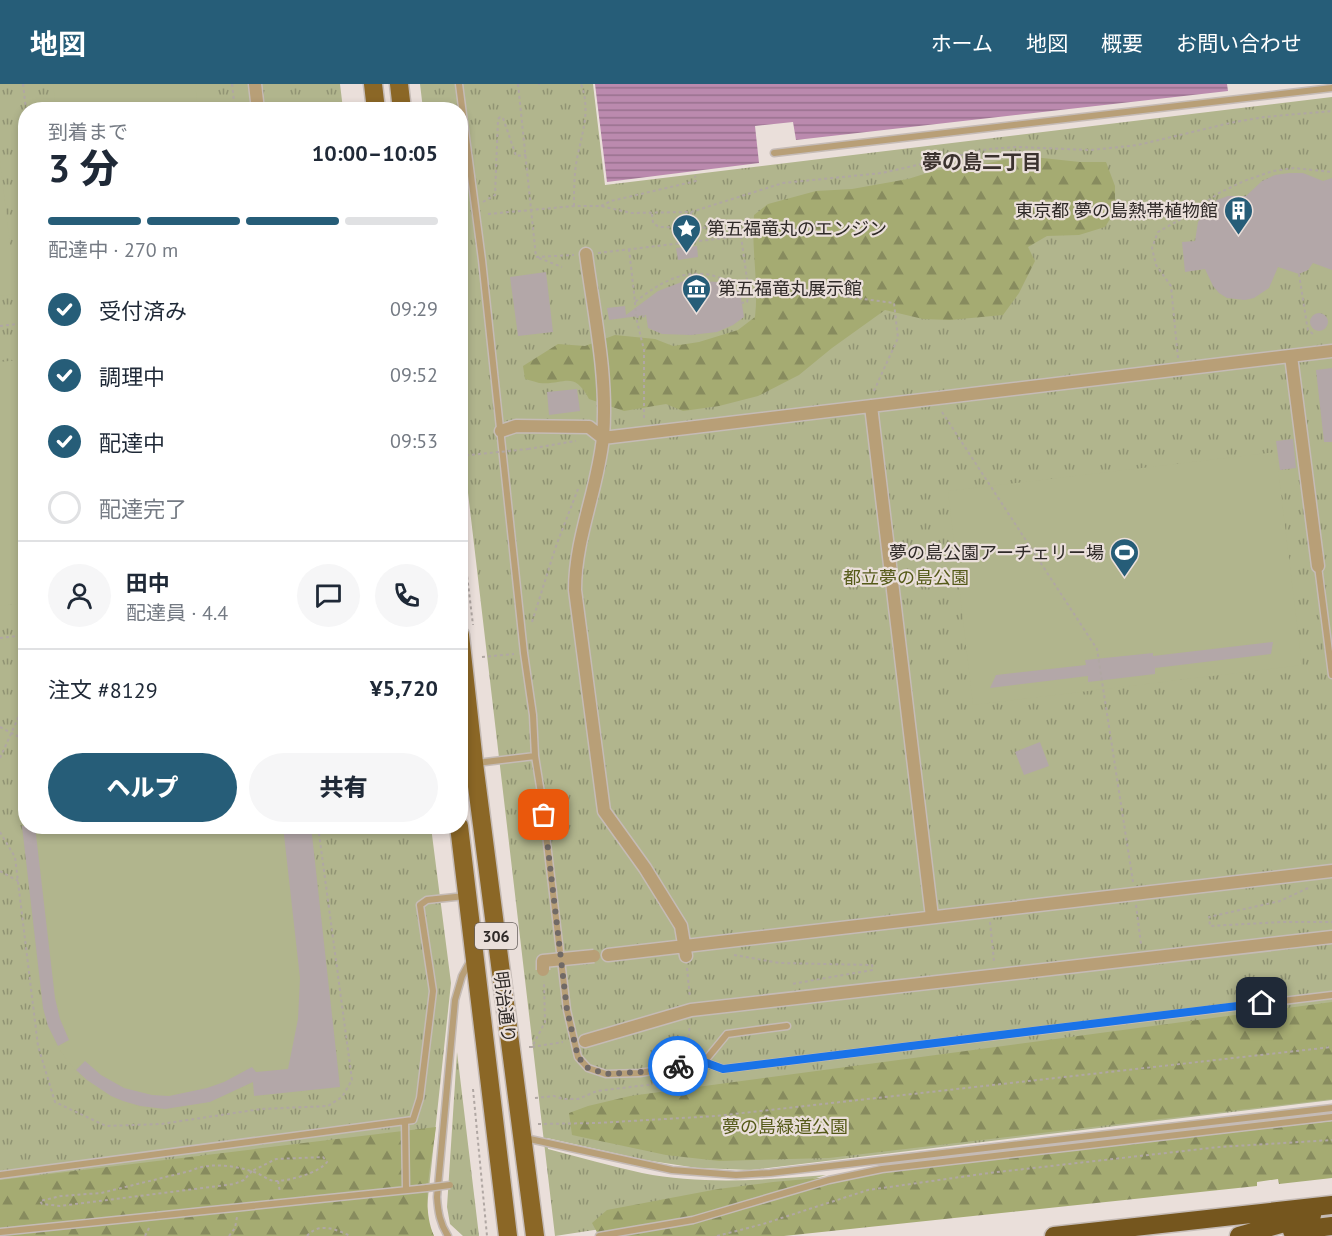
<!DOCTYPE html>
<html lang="ja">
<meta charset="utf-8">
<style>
body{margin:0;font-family:"PT Sans","Noto Sans JP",sans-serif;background:#f6f6f7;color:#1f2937;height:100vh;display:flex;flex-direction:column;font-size:22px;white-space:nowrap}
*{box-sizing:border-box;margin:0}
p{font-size:20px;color:#747a83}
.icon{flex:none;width:33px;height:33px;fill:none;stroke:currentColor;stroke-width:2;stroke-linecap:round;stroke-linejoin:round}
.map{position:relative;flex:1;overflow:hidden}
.panel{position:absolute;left:18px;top:18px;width:450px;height:732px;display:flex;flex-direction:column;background:#fff;border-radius:24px;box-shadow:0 3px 9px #0003}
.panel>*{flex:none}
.pin{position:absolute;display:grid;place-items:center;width:51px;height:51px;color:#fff;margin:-26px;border-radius:12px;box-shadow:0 3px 9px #0006}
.courier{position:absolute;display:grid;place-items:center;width:60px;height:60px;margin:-30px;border:4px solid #1a73e8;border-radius:50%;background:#fff;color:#222;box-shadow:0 2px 8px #0007}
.summary em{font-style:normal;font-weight:800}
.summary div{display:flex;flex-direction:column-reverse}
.summary{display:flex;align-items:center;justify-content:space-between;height:102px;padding:0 30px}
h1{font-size:39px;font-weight:800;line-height:45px}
.bar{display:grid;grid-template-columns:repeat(4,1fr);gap:9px 6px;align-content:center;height:72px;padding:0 30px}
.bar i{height:8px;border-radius:4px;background:#e0e1e3}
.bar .current{background:#265d78}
.bar p{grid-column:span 4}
.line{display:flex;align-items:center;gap:15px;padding:0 30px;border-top:2px solid #e0e1e3}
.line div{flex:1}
.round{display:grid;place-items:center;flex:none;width:63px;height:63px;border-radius:32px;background:#f6f6f7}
ol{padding:0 30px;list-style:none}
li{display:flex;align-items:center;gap:18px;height:66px}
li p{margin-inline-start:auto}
li .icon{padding:6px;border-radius:50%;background:#265d78;color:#fff;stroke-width:4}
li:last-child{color:#747a83}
li i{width:33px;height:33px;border:3px solid #e0e1e3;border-radius:50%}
.button{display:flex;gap:12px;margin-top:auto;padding:12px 30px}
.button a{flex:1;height:69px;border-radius:36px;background:#265d78;color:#fff;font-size:24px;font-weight:800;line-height:69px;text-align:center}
.button a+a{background:#f6f6f7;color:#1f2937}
header{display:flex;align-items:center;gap:36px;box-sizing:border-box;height:84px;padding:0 30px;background:#265d78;color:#fff}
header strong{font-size:28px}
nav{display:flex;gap:33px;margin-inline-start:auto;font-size:21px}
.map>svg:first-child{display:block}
.grass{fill:url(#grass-tufts)}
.forest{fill:url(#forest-firs)}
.pitch{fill:#b1b58d}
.water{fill:url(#water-rules)}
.building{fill:#b3a7a8}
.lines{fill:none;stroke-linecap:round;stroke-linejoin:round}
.lane-casing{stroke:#c5bbb6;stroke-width:9}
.street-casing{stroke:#c5bbb6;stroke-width:15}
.primary-casing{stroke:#c5bbb6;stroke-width:21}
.highway-casing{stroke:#c5bbb6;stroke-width:21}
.path{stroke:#b0a7a3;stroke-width:2;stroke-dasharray:3 3;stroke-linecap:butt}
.lane{stroke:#b89f77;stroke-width:6}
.street{stroke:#b89f77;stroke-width:12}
.primary{stroke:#8b6726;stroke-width:18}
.highway{stroke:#75561e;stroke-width:18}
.lane-bridge-casing{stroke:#c5bbb6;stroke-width:9;stroke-linecap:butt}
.street-bridge-casing{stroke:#c5bbb6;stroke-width:15;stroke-linecap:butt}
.path-bridge{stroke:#b0a7a3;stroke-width:2;stroke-dasharray:3 3;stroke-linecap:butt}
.lane-bridge{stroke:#b89f77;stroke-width:6}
.street-bridge{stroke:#b89f77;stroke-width:12}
.done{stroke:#706966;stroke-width:6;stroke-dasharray:0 10.8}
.route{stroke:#1a73e8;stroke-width:8}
.labels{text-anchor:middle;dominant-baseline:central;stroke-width:4.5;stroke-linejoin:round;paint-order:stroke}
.shield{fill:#eadfda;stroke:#67605d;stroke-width:1.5}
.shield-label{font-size:16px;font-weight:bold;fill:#2f2a28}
.poi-label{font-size:18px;fill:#2f2a28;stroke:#eadfda;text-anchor:end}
.park-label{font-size:18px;fill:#555a19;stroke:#eadfda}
.street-label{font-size:18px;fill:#2f2a28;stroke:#eadfda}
.neighbourhood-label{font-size:20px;font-weight:bold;fill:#3b322e;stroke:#eadfda}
</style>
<header>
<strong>地図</strong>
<nav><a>ホーム</a><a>地図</a><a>概要</a><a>お問い合わせ</a></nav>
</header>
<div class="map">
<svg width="1332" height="1152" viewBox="0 0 1332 1152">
<defs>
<pattern id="grass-tufts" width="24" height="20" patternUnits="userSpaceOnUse" patternTransform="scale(1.5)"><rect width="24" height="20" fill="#b1b58d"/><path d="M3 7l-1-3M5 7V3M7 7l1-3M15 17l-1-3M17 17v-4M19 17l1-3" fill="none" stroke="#909373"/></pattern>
<pattern id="forest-firs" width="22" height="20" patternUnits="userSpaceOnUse" patternTransform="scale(1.5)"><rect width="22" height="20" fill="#a5ab72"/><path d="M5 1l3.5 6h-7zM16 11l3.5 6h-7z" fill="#878b5e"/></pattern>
<pattern id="water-rules" width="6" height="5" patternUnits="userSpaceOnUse" patternTransform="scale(1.5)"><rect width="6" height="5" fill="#bb8aae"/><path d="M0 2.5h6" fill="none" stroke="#98718e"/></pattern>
</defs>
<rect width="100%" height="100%" fill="#eadfda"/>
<path class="grass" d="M0 0H340L343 25 26 26V742L431 743 451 899 427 1123 429 1141 434 1152H0Z
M420 0H593L605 101 1332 13V1016L751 1086 697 1084 645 1076 547 1054 548 1065C579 1073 611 1082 642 1089 703 1101 765 1096 826 1091L692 1131 555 1152 461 349 460 26 423 25Z
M457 968 479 1152H463L450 1140 447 1123Z"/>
<path class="forest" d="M1033 73 1080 78H1106L1115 102V127L1105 143 1079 151 1047 152 1028 163 1035 177 1019 209 1003 231 950 236 923 235 885 226 832 264 799 291 758 312 719 322 683 327 666 320 624 327 589 315C573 285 564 302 539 299 535 298 530 296 525 295L523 282 558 260 585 262 615 251 655 255 673 262 699 258 738 246 755 233C759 199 751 165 754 131L768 120 816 107 852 105 908 95 937 86 969 83 1013 74Z
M1332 918V1015L829 1074 719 1077 666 1071 572 1051 569 1029 588 1022 630 1012Z
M1332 1037V1094L1279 1100 1278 1095 1257 1098V1102L784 1152H599L592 1139 607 1126 718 1105 773 1098 886 1088Z
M436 1043C432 1076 420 1121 434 1152H0V1096Z"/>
<path class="pitch" d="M53 0H195L198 25H56Z
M0 77 16 210 0 212Z
M18 276 26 335 25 519 0 522V278Z
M1276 368 1302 581 973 621 948 407Z
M25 683 26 742 311 743 340 1003 254 1012 252 998C225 1013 197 1024 165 1025 123 1026 79 999 58 963 51 950 47 937 43 924L21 731V709Z"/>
<path class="water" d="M595 0H1227L1228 7 796 56 793 38 755 42 759 79 607 98Z"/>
<path class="building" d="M1289 89H1303L1323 97 1332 94V186L1313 179 1308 186 1299 190 1278 183 1269 204 1254 214 1245 216 1227 214 1219 209 1213 202 1205 185 1185 188 1182 158 1195 157 1198 138 1208 123 1217 116 1228 112H1246L1262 97 1275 91Z
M697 162 698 173 678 176 676 164Z
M546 188 553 248 518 252 510 193Z
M687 196 717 198 740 208 744 233 733 241 717 248 691 251 662 250 648 244 646 231 609 236 607 224 625 222 626 231 658 207Z
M1310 238a9 9 0 1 1 18 0a9 9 0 1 1-18 0Z
M1332 284V358H1324L1316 286Z
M577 305 580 327 549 331 547 308Z
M1293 355 1296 384 1280 386 1276 357Z
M1273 558 1271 570 1155 584V590L1088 598V592L990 604 996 591 1086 581 1085 576 1153 569V572Z
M1040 658 1049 682 1024 691 1015 668Z
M22 742H35L55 914 60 935 69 956 58 962 48 942 43 924Z
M283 742H311L340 1003 254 1012 253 998 210 1018 165 1025 140 1022 123 1017 111 1012 87 996 76 986 85 977 101 991 124 1004 152 1011 169 1012 207 1004 224 998 252 983 256 988 288 985 298 935 300 894Z"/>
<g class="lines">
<defs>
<path id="lane" d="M459 0 482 176 524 569 533 631 535 672 541 709 567 926 578 973 588 984 606 990 640 989 704 978 727 950 787 942
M774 69 1332 4
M1318 482 1332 591
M460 681 535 672
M704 978 723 985 1332 911
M405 1037 406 1106
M525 1054 672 1086 736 1091 770 1089 1332 1024
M0 1091 413 1036 420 1014 433 907 420 821 427 816 465 812
M0 1148 427 1104
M448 1152C440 1140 438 1128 437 1113L455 916 462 892 470 877
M599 1152 693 1136 829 1096 882 1085 1332 1033"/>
<path id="street" d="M255 0 258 26
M586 170C594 230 608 292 603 353 598 405 575 453 575 506L604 727 645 784 681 842 686 872
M1291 272 1318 482
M871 322 932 833
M501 347 516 342 589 343 603 354 1332 267
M608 871 1332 787
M585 957 691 926 1332 853"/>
<path id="primary" d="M373 0 376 26
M399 0 402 26
M460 551 474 679 535 1152
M459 742 508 1152"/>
<path id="highway" d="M1292 1147 1332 1142
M1054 1152 1332 1121
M1239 1152 1312 1131"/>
</defs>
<use href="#lane" class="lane-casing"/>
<use href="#street" class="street-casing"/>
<use href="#primary" class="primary-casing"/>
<use href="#highway" class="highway-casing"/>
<path class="path" d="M23 0 26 26
M232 0 235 26
M518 0 536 173 574 171
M538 0H540
M483 118 495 111 498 35 500 33 503 34 516 72 526 71
M574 122C574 106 574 90 577 75 582 49 591 26 581 0
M601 122 611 117 696 97 695 92
M691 128 694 157
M488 130 574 122H601L631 129 691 128 783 99 882 89 988 65 1017 63 1091 66 1138 61 1230 39 1264 33 1332 27
M652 130 653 139 659 143 733 144 734 152
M460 137 465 136 464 129
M629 165 635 218C657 201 681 185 710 191 723 194 734 199 747 197
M598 169 741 152 749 209 795 206 894 219 898 254 873 309
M539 174 562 183
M1299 190 1307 241 1308 246 1313 250
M635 218 636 233 644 266V337
M741 219 747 218 749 209
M636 233 646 232
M0 242 26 239
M1178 274 1171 202 1156 181 1152 164 1158 148 1181 135 1219 109 1244 97 1273 87 1294 84 1332 88
M942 328 1097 565 1133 798
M528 365 576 357
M460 433 473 541
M532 538 556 462 578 405
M0 554 26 551
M482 573 514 570
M0 643 25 656
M0 674 19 632 26 624
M0 748 15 773 38 962 55 1018 106 1042 161 1040 261 1025 328 1022 342 1013 352 996 318 742
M0 787 18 797
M1308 804 1280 817 1209 833 1210 842 1282 838H1332
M1136 821 1141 860
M990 838 994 877
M734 871 780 879 872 881 873 886 791 900
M687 884 690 914
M529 963H532L545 938 544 897
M532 963 563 958
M686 971 690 941
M473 1005 487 1152
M535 1014 554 1012 563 1015H578L597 1007 688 996
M538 1040 597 1039 716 1032 1332 963
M252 1087 244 1096 234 1100 60 1122 42 1120 40 1117 61 1112 101 1109 190 1087C210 1078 233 1081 254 1088 261 1090 269 1097 275 1097 289 1097 319 1089 327 1078L323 1073 276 1075 252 1087
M278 1097 280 1108
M145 1152 150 1142
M229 1152 235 1144 237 1133
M307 1152C319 1138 336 1145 350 1152
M717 1152 763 1140 868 1106 989 1089 1219 1063 1332 1056"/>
<use href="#lane" class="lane"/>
<use href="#street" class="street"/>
<use href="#primary" class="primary"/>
<use href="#highway" class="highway"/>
<defs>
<path id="lane-bridge" d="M427 1104 450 1101"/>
<path id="street-bridge" d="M543 886V877L594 872"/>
</defs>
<use href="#lane-bridge" class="lane-bridge-casing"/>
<use href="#street-bridge" class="street-bridge-casing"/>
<path class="path-bridge" d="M460 372 528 365"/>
<use href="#lane-bridge" class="lane-bridge"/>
<use href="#street-bridge" class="street-bridge"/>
</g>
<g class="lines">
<path class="done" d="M544 731 567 926 578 973 588 984 606 990 640 988 678 982"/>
<path class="route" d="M678 982 704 978 723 985 1262 919"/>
</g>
<defs>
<symbol id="building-pin" viewBox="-11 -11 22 30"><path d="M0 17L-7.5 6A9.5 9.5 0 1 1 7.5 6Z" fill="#265d78" stroke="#eadfda"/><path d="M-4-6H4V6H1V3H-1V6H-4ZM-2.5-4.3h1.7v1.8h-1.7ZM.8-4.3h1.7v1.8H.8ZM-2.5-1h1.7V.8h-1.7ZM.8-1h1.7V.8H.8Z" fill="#fff"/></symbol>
<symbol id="sight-pin" viewBox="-11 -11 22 30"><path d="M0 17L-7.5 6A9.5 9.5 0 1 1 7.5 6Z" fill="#265d78" stroke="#eadfda"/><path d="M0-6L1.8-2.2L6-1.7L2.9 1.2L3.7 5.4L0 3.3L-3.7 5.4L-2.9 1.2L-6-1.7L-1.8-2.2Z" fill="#fff"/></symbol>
<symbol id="museum-pin" viewBox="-11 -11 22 30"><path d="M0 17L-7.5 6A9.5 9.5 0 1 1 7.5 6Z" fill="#265d78" stroke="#eadfda"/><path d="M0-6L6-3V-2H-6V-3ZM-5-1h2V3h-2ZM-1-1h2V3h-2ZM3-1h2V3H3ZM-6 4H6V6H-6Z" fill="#fff"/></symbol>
<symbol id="stadium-pin" viewBox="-11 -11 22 30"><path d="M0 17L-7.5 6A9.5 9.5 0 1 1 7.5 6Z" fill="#265d78" stroke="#eadfda"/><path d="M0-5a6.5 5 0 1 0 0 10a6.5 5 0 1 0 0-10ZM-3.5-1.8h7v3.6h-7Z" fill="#fff"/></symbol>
</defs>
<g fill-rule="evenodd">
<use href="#building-pin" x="1222" y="110" width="33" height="45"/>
<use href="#sight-pin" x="670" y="128" width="33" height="45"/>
<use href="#museum-pin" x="680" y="188" width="33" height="45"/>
<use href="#stadium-pin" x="1108" y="452" width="33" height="45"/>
</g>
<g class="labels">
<rect class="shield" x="475" y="839" width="42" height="26" rx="4.5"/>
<g class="shield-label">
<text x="496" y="852">306</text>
</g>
<g class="poi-label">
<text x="1218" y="126">東京都 夢の島熱帯植物館</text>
<text x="707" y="144" text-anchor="start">第五福竜丸のエンジン</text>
<text x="718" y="204" text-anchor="start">第五福竜丸展示館</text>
<text x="1104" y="468">夢の島公園アーチェリー場</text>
</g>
<g class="park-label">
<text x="906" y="493">都立夢の島公園</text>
<text x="785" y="1042">夢の島緑道公園</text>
</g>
<g class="street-label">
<text transform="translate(505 923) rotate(83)">明治通り</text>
</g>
<g class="neighbourhood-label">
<text x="982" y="78">夢の島二丁目</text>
</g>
</g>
</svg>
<div class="pin" style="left:544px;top:731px;background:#ea580c"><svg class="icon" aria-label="bag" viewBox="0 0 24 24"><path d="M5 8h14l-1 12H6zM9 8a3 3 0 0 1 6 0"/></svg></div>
<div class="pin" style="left:1262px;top:919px;background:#1f2937"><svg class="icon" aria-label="home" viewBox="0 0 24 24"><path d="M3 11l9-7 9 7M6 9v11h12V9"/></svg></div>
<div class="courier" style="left:678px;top:982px"><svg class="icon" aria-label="bike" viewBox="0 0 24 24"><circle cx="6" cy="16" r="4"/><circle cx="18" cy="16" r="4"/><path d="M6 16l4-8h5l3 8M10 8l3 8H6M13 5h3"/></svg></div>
<section class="panel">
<div class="summary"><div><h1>3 分</h1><p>到着まで</p></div><em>10:00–10:05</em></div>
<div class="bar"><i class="current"></i><i class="current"></i><i class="current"></i><i></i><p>配達中 · 270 m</p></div>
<ol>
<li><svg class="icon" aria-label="check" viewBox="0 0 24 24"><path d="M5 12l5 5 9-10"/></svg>受付済み<p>09:29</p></li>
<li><svg class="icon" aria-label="check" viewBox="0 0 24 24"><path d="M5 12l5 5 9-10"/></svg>調理中<p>09:52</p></li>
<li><svg class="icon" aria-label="check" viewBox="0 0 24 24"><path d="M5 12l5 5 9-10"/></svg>配達中<p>09:53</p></li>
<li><i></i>配達完了</li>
</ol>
<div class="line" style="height:108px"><a class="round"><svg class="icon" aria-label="person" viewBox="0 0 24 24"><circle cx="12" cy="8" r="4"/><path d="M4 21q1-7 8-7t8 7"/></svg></a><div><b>田中</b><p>配達員 · 4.4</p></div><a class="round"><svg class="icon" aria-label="chat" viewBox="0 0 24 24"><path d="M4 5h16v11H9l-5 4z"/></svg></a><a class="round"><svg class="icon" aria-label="phone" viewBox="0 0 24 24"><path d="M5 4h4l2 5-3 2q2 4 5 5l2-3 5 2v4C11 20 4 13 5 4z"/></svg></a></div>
<div class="line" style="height:78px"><div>注文 #8129</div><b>¥5,720</b></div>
<div class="button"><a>ヘルプ</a><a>共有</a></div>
</section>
</div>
